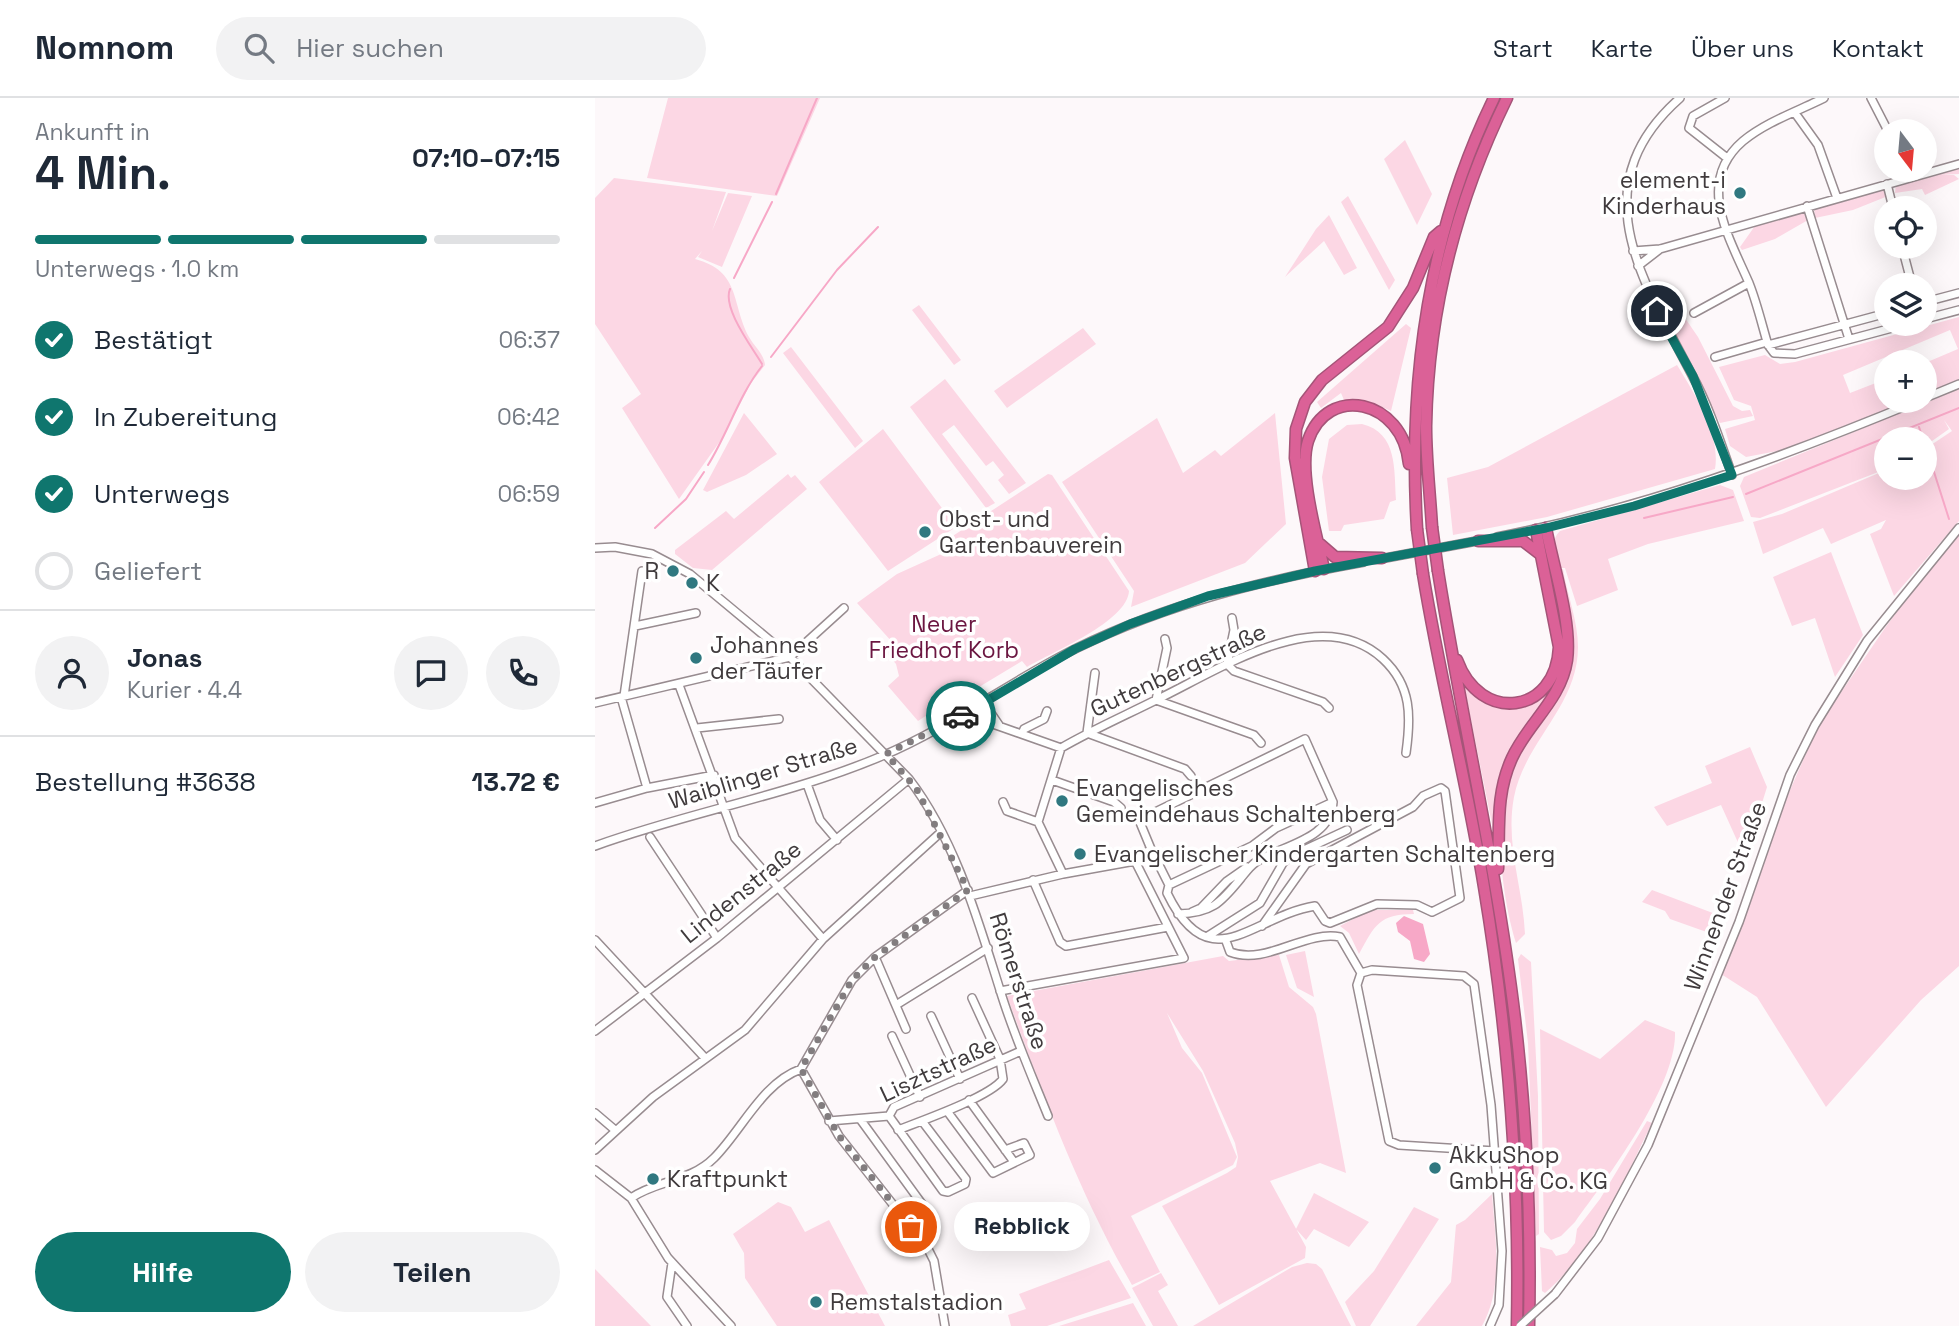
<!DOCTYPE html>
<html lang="de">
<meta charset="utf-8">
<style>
body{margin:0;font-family:"Space Grotesk",sans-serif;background:#f2f2f3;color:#1f2937;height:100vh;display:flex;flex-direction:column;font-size:26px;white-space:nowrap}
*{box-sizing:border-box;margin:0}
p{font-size:23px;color:#747a83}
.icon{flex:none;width:38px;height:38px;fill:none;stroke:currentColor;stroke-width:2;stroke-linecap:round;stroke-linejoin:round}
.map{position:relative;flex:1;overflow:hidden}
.sheet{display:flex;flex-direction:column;background:#fff;width:595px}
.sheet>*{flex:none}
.needle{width:46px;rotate:164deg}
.controls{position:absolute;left:1279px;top:21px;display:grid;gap:14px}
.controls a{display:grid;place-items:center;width:63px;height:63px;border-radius:50%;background:#fff;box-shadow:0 7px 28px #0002;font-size:35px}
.pin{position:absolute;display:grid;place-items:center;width:60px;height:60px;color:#fff;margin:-30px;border:4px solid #fff;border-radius:50%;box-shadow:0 2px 7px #0007}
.courier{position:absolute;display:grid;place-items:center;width:70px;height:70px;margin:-35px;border:5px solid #0f766e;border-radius:50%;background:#fff;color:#222;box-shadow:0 2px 9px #0007}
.bubble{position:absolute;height:49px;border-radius:24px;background:#fff;box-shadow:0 7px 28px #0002;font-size:23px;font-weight:700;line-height:49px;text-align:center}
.headline em{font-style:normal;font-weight:700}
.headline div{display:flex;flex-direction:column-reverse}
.headline{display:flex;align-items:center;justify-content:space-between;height:119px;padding:0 35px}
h1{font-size:46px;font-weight:700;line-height:52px}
.bar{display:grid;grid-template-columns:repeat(4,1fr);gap:10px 7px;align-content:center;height:84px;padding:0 35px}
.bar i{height:9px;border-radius:5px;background:#e0e1e3}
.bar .active{background:#0f766e}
.bar p{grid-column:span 4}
.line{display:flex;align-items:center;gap:18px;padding:0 35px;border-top:2px solid #e0e1e3}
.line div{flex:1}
.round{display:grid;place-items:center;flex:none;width:74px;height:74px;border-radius:37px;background:#f2f2f3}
ol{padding:0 35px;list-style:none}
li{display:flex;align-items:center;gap:21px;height:77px}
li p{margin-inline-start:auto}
li .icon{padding:7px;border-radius:50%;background:#0f766e;color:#fff;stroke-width:4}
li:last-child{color:#747a83}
li i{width:38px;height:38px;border:4px solid #e0e1e3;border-radius:50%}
.button{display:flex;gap:14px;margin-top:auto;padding:14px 35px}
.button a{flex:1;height:80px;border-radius:42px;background:#0f766e;color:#fff;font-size:28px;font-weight:700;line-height:80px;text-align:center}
.button a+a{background:#f2f2f3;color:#1f2937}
header{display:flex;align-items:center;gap:42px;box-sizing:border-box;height:98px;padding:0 35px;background:#fff;border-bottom:2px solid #e0e1e3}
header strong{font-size:33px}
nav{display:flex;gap:38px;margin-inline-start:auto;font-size:24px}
.search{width:490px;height:63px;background:#f2f2f3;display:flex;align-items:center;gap:18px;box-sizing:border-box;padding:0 24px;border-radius:38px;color:#747a83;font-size:26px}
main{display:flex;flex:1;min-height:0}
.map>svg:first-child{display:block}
.green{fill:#fcd7e4}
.water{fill:#f7a8c7}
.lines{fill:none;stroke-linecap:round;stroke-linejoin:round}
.stream{stroke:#f7a8c7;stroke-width:2}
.minor-casing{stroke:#988c90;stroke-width:10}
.highway-casing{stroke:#a55478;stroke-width:13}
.minor{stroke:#fff;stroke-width:7}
.highway{stroke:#db6197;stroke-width:10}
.minor-bridge-casing{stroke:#988c90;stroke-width:10;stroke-linecap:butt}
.highway-bridge-casing{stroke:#a55478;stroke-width:13;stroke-linecap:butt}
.minor-bridge{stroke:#fff;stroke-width:7}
.highway-bridge{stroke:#db6197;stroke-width:10}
.done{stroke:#827d7f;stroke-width:7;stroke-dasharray:0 12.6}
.route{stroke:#0f766e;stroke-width:9}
.poi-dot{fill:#307880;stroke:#fff;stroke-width:2.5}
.labels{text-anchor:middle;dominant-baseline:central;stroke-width:7;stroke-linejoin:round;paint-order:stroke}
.poi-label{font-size:23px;fill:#403b3d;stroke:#fff;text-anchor:start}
.park-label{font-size:23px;fill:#6b1641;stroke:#fff}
.street-label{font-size:23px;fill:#403b3d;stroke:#fff}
</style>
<header>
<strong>Nomnom</strong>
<div class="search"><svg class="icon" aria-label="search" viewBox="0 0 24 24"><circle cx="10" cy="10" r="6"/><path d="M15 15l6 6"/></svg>Hier suchen</div>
<nav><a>Start</a><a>Karte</a><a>Über uns</a><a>Kontakt</a></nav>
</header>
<main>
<section class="sheet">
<div class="headline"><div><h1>4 Min.</h1><p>Ankunft in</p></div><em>07:10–07:15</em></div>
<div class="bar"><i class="active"></i><i class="active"></i><i class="active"></i><i></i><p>Unterwegs · 1.0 km</p></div>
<ol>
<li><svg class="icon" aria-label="check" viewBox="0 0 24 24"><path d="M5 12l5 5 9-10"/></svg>Bestätigt<p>06:37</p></li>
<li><svg class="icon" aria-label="check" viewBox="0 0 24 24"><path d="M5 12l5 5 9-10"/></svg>In Zubereitung<p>06:42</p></li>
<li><svg class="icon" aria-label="check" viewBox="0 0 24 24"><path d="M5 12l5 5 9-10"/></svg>Unterwegs<p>06:59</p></li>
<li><i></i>Geliefert</li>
</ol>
<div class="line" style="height:126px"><a class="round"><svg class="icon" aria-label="person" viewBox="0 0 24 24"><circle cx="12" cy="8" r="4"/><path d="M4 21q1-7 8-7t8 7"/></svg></a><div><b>Jonas</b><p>Kurier · 4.4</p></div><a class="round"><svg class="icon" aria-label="chat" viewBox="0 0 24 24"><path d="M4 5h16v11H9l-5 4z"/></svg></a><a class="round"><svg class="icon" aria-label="phone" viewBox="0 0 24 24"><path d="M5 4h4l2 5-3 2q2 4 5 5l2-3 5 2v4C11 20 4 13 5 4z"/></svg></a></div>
<div class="line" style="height:91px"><div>Bestellung #3638</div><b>13.72 €</b></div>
<div class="button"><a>Hilfe</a><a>Teilen</a></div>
</section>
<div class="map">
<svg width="1364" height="1228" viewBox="0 0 1364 1228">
<rect width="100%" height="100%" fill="#fdf8fa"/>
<path class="green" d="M73 0H225L182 98 52 80Z
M810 42 837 96 822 127 789 61Z
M1364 69V76L1345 77H1359L1364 81 1330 97 1327 91 1300 95 1301 86Z
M19 80 131 94 117 133 133 95 157 98 127 169 103 159 107 153 100 161C146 173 136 205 154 239 159 248 169 256 170 267L156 285 128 339 84 401 27 310 46 296 0 226V100Z
M1287 91 1293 98 1258 112 1220 120 1219 110Z
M753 98 800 182 794 192 746 104Z
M1208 113 1213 122 1180 141 1147 152 1145 149 1162 125Z
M734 117 762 170 749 177 729 143 690 179 721 131Z
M1077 201 1103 239 1138 308 1147 313 1155 312 1158 318 1125 325 1063 206Z
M324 207 366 262 359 267 317 212Z
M1364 219V282L1330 296V265L1363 251 1355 232 1248 277 1255 295 1291 281 1292 303H1313L1188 352 1151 359 1135 348 1130 331 1160 322 1156 308 1139 302 1124 269 1170 257 1185 266 1200 264Z
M811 226 816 230 796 313 778 305 749 302 746 295 726 310 722 304Z
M488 230 501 246 412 310 399 293Z
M196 249 268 343 260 350 188 255Z
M1082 267C1099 295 1126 336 1120 371L952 419 858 437 852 380 893 369Z
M350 281 431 385 414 396 403 382 409 377 398 363 391 368 359 327 347 336 400 405 391 410 315 309Z
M1364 291V423L1299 498 1275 436 1286 431 1291 422 1236 446 1228 430 1168 456 1158 424 1187 416 1291 372 1292 380H1330V351L1357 333 1349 322 1354 331 1330 348V341H1292L1291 371 1165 420 1156 419 1145 388 1149 379Z
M149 315 182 356 151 377 112 394 108 392Z
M680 315 691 426 650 465 536 509 539 493 467 384 562 320 588 375 620 352 626 358Z
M767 326C803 335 799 372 801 402L795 404 789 421 749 427 746 433H734L727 379 734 341 752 327Z
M288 331 361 429 293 473 224 384Z
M193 376 196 380 200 377 212 391 117 472 98 470 80 456V452L131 413 139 421Z
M453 376 457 377 534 493C532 524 457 554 432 569L427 563 384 589 364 591 360 599 323 623 293 588 304 578 301 566 290 553 298 545 262 505 302 476 355 452 350 443Z
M1125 387 1138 392 1149 423 1053 446 1013 461 1023 492 982 508 970 470H963C960 456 954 444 965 433Z
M1364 435V868L1326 902 1231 1009 1162 899 1126 876 1179 729 1223 628 1290 530 1339 463Z
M946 441 968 532 962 587 905 684 898 731 869 587 889 603 916 609 962 576Z
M1236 454 1268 537 1240 579 1220 520 1197 528 1178 479Z
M962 471H968C972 496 983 523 983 549 983 608 930 643 919 699 910 747 928 789 930 836L921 845C906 797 895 707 921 661 935 635 962 612 970 584 974 567 964 494 962 471Z
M1155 649 1172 689 1150 760 1126 707 1072 728 1059 709 1117 685 1110 668Z
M1057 792 1131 820 1120 837 1075 821 1070 813 1047 804Z
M775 812H818L819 816C784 816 780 827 764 856L754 835 745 828Z
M710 853 719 899 702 890 691 857Z
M926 856 936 864 943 998 944 1136 941 1138 933 945 923 861Z
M684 857 694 889 718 909 721 916 751 1075 725 1065 675 1083 711 1149 710 1160 624 1207 567 1108 632 1075 641 1069 643 1059 640 1045 608 973 572 915 587 950 607 975 642 1059 638 1067 536 1118 565 1174 537 1187C484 1095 448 997 412 898L628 858 634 863Z
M1050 922 1080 934C1082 988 1012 1080 980 1124L966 1138 956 1142 949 1134 945 931 1005 961Z
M1052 1023 1057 1025C1028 1084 1000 1152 950 1195L947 1193 945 1149 957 1152 961 1158 972 1155 980 1145 982 1131 1005 1101Z
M719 1095 774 1124 754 1149 719 1131 711 1142 701 1131Z
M897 1096C900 1139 909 1189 887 1228H821L856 1184 861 1127 870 1122Z
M183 1104 196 1109 210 1134 234 1122 290 1228H182L150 1180 149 1155 138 1136Z
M819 1109 844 1121 775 1228H761L750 1204 779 1173Z
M514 1162 536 1200 452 1228H416L413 1217 431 1211 424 1196Z
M712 1165 721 1166 727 1171 756 1228H598L697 1169Z
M0 1171 56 1228H0Z
M566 1175 573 1187 563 1193 583 1228H558L537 1190Z
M538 1205 551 1228H464Z"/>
<path class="water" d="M809 818 828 826 835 856 829 864 819 861 815 843 803 834 801 825Z"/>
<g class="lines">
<path class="stream" d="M181 96 222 0
M139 180 177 104
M135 191C127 210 157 249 167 266
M176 259 242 172 283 129
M1324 329 1328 341
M1332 352 1354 421
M113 367C133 335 144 297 167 268
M1151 396 1364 310
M1049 420 1138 399
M60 430 91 401 109 374"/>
<defs>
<path id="minor" d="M1085 0C984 89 1049 184 1097 277 1114 308 1125 343 1137 377
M1130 0 1098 18 1094 30 1132 60
M1229 0C1203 13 1171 24 1148 43 1100 84 1134 139 1154 185 1162 205 1167 227 1173 247L1179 255 1200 256 1312 226
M1276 0 1293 33
M1200 15 1223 47 1242 100
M1292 86 1298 110
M1212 108 1254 241
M1307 149 1317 187
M1038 153 1065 151 1364 66
M1043 168 1065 151
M1330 204 1364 195
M1099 215 1154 185
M1330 221 1364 212
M1173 247 1292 215
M1120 259 1172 244
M1330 300 1364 286
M902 439C1049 410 1185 360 1323 303
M0 450 20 449 57 456 95 476 195 559 314 681C360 741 383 822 405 892 418 935 436 976 453 1018
M785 461 887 442
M637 520 639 532 632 566 639 573 728 604 734 610
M40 528 101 515
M570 541 572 550 561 602 659 637 666 645
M195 559 249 510
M500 575 492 635 590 671 596 678
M84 587 140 740 228 841
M29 598 47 473
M26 599 52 690
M0 605 195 559
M389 605 404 627
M381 610 395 625 466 650
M102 630 184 621
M427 636 429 631 449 621 452 613
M457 682 519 704 526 710
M212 686 225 722 242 742
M408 704 412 713 443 724
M0 705 52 690 119 677
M55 739 122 840
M0 748C94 714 195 697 287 658 356 629 415 583 482 550 574 505 669 482 769 464
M556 751 544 722 710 641 738 704 681 730 657 748 574 787
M468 776 443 724 466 650C497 632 529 618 561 602 624 572 725 503 788 561 817 588 816 619 811 655
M438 782 465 844 471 848 573 829
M375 798 468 776 540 763 556 751 574 787 572 795C615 884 657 818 720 808L730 823 735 825 782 806 822 807 837 814 865 800 850 693 846 690 828 698 818 709 711 766 667 828
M597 814 606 810 632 783 652 769
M583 816C616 815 625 806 646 780 650 775 655 768 661 764 687 747 736 742 738 704
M613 838 665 805 688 765 696 758 752 732
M0 842 110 960
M631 843 635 854C671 868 710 832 745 839L766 875
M280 859 311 931
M766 875 777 872 869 878 879 886 896 1007 907 1153 904 1207 895 1228
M766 875 762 887 794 1043 804 1047 900 1053
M405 893 589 860 540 763
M301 907 393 850
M336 918 365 981
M0 933 122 840 314 681
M297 938 325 999
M206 971 244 1038 333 1151 339 1163 350 1228
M374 1002 419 1064
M352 1013 398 1075 435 1057 429 1045 410 1052
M0 1015 20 1032
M294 1018 348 1093 353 1094 370 1086 371 1081 327 1023
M294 1018 299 1009 426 953
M265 1021 335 1117 332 1123 316 1129
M234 1023 294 1018
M303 1032C326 1023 395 999 408 981L405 961 377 900
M0 1052 58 999 150 932 228 841 345 735
M0 1072 36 1100 73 1160 136 1228
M36 1100C62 1082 95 1084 119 1060 147 1032 167 985 206 971L257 882 280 859 373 792
M77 1165 72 1199 92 1228
M960 1196 1003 1140 1053 1047 1144 824 1195 677 1220 627 1272 543 1364 430"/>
<path id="highway" d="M837 429C835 395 831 362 831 328 833 214 862 102 912 0
M822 431C813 281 833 135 899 0
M883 443H928L945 456
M725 446 740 459 787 460
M729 471C722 439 703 374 713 343 732 285 808 301 814 366
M720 473 700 360 701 331 710 304 727 282 793 229 818 190 839 139 846 133
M843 473C867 623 902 771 920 921 932 1023 936 1126 934 1228
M828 476C845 581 872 684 889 789 913 934 925 1080 922 1228
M862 562C885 626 961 617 964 549L941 432
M903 771C905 732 900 697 917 660 933 625 966 602 972 562 977 524 958 468 951 430"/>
</defs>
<use href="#minor" class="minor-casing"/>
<use href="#highway" class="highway-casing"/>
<use href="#minor" class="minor"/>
<use href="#highway" class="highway"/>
<defs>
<path id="minor-bridge" d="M925 1228 960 1196"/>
<path id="highway-bridge" d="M837 429 843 473
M822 431 828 476"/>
</defs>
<use href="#minor-bridge" class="minor-bridge-casing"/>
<use href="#highway-bridge" class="highway-bridge-casing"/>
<use href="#minor-bridge" class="minor-bridge"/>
<use href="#highway-bridge" class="highway-bridge"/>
</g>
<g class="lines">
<path class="done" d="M316 1129 244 1038 206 971 257 882 280 859 373 792 321 690 291 656 366 618"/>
<path class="route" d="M366 618 480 551 535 526 613 498 720 473 951 430 1039 408 1137 377 1098 278 1062 213"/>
</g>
<g class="poi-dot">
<circle cx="1145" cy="95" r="7"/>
<circle cx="330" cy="434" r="7"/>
<circle cx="78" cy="473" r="7"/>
<circle cx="97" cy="485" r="7"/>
<circle cx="101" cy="560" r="7"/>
<circle cx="467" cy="703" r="7"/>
<circle cx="485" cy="756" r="7"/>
<circle cx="840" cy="1070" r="7"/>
<circle cx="58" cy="1081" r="7"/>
<circle cx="221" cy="1204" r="7"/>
</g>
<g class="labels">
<g class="poi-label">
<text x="1131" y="82" text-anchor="end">element-i<tspan x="1131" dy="26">Kinderhaus</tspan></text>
<text x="344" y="421">Obst- und<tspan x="344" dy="26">Gartenbauverein</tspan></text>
<text x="64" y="473" text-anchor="end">R</text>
<text x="111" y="485">K</text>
<text x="115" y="547">Johannes<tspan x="115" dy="26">der Täufer</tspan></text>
<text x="481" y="690">Evangelisches<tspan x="481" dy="26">Gemeindehaus Schaltenberg</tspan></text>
<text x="499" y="756">Evangelischer Kindergarten Schaltenberg</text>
<text x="854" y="1057">AkkuShop<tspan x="854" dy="26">GmbH &amp; Co. KG</tspan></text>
<text x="72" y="1081">Kraftpunkt</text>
<text x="235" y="1204">Remstalstadion</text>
</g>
<g class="park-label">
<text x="349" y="526">Neuer<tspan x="349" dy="26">Friedhof Korb</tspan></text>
</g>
<g class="street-label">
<text transform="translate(583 572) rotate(-25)">Gutenbergstraße</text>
<text transform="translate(168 675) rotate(-17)">Waiblinger Straße</text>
<text transform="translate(146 794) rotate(-39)">Lindenstraße</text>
<text transform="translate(1130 798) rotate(-70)">Winnender Straße</text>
<text transform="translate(424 883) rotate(72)">Römerstraße</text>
<text transform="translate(343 971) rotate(-25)">Lisztstraße</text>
</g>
</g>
</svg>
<div class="controls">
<a><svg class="needle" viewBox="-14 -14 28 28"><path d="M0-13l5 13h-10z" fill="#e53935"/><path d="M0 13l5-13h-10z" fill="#747a83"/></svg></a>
<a><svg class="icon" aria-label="locate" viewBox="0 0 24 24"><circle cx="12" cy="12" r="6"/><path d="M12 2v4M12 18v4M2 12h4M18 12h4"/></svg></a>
<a><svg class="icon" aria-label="layers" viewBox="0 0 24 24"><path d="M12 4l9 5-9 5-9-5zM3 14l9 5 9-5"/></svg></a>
<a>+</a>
<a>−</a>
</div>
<div class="pin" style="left:316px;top:1129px;background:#ea580c"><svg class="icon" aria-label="bag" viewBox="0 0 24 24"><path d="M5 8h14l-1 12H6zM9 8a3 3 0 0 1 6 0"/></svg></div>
<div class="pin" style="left:1062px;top:213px;background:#1f2937"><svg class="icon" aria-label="home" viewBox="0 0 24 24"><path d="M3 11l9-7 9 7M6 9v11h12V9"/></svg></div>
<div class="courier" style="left:366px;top:618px"><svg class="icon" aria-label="car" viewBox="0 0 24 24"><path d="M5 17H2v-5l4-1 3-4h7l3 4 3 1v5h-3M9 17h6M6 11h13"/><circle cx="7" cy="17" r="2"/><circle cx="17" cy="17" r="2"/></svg></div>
<div class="bubble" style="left:359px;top:1104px;width:136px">Rebblick</div>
</div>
</main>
